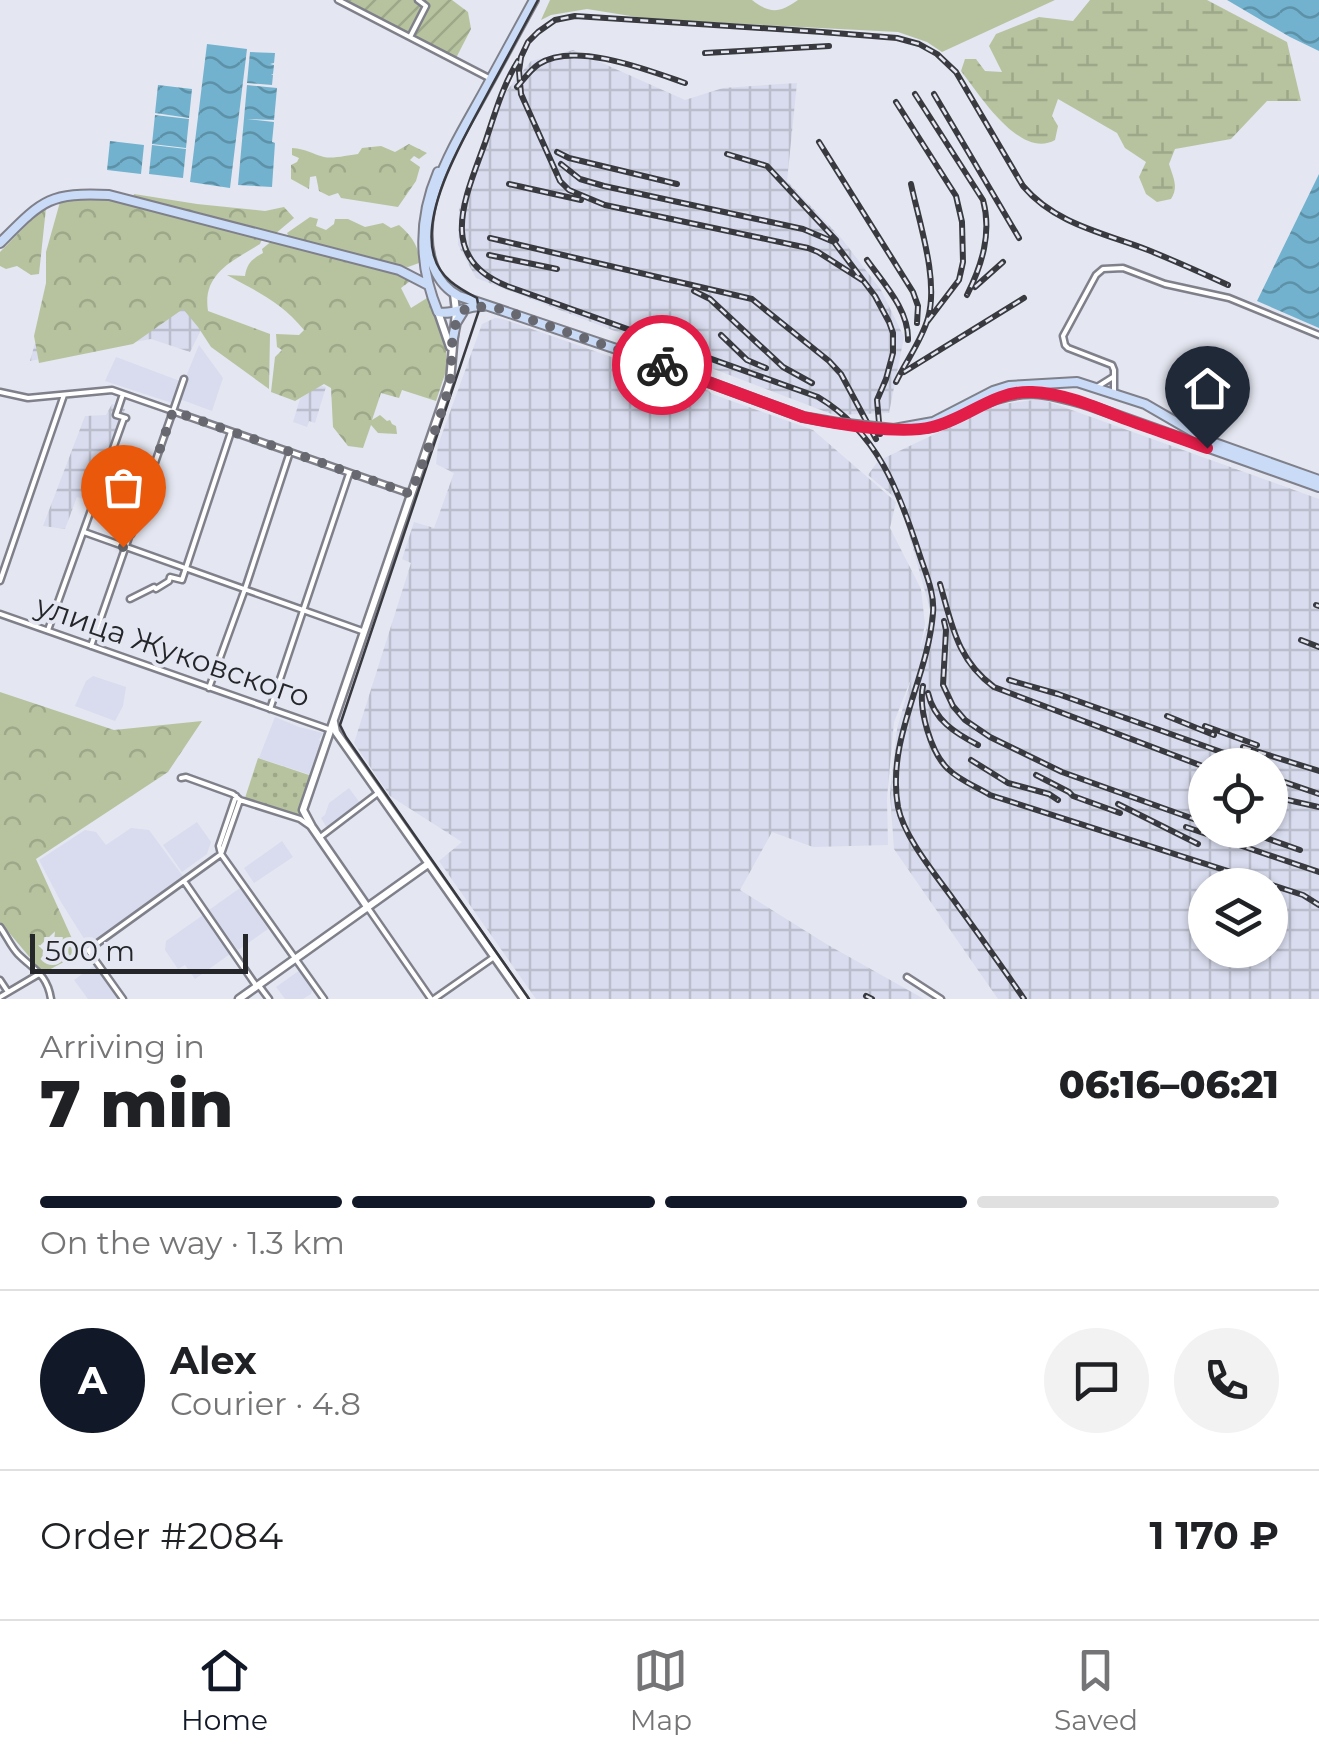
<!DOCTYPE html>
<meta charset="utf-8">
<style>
body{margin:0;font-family:Montserrat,sans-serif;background:#f2f2f2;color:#202124;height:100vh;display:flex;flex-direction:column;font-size:38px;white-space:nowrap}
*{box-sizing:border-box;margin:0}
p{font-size:32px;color:#757577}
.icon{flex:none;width:55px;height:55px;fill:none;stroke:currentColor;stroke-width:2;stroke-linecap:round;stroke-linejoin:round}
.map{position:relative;height:999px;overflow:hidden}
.drawer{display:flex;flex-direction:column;background:#fff;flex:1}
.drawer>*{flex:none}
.controls{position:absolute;left:1188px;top:748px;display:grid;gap:20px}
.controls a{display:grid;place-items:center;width:100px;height:100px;border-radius:50%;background:#fff;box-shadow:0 2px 8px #0004;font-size:50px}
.scale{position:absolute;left:30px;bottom:25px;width:218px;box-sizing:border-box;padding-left:10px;border:5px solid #25262a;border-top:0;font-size:28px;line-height:35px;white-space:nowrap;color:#25262a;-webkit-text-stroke:8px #e4e6f1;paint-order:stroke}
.pin{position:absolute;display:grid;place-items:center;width:85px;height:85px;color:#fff;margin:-102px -42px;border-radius:50% 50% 50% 0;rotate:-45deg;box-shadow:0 0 10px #0007}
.pin .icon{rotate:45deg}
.courier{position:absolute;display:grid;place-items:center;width:100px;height:100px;margin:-50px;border:8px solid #e11d48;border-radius:50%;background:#fff;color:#222;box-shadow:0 2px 12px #0007}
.overview em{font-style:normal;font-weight:800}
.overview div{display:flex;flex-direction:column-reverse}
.overview{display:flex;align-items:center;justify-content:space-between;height:170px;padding:0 40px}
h1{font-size:65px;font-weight:800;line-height:75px}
.bar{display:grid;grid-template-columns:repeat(4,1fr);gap:15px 10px;align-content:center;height:120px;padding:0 40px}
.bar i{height:12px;border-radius:8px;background:#e0e0e0}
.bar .selected{background:#111827}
.bar p{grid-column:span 4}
.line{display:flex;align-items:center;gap:25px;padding:0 40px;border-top:2px solid #e0e0e0}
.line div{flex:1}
.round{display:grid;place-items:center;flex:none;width:105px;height:105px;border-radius:52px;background:#f2f2f2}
.tabs{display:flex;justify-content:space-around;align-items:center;height:140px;border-top:2px solid #e0e0e0;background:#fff;font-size:28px;color:#757577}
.tabs a{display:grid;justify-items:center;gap:5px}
.tabs .selected{color:#111827}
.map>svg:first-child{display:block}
.built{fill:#d9dcee}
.industrial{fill:url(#industrial-grid);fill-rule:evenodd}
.grass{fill:#b7c39f}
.forest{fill:url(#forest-crowns)}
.wetland{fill:url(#wetland-marsh)}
.park{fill:url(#park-dots)}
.garden{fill:url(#garden-furrows)}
.water{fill:url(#water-waves)}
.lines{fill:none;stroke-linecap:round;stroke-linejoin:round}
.minor-casing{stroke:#7f808a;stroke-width:9}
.tertiary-casing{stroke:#7f808a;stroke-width:11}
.secondary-casing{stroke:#7f808a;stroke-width:12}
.minor{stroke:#fff;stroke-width:4}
.tertiary{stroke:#fff;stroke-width:6}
.secondary{stroke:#cadbf7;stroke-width:8}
.tram{stroke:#393a3f;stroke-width:2.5}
.rail-casing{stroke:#393a3f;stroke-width:6}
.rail{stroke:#e4e6f1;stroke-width:2.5;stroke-dasharray:8;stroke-linecap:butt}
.secondary-bridge-casing{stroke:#7f808a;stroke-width:12;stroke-linecap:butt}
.secondary-bridge{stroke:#cadbf7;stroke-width:8}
.done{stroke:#686970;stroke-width:10;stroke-dasharray:0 18}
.route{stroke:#e11d48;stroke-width:12}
.labels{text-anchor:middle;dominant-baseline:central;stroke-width:8;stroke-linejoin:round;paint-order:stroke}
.street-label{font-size:30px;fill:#25262a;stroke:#e4e6f1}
</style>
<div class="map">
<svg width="1319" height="999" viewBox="0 0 1319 999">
<defs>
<pattern id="industrial-grid" width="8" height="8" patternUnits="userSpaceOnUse" patternTransform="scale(2.5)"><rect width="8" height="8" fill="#d9dcee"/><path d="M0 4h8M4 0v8" fill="none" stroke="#babdcc"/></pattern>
<pattern id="forest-crowns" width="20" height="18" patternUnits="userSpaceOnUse" patternTransform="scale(2.5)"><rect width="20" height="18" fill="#b7c39f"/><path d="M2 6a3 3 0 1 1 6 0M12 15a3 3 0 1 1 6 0" fill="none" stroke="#9da789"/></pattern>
<pattern id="wetland-marsh" width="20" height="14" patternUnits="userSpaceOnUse" patternTransform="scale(2.5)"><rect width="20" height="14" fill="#b7c39f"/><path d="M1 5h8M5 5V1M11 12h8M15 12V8" fill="none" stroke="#9da789"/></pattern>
<pattern id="park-dots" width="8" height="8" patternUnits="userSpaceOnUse" patternTransform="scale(2.5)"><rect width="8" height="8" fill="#b7c39f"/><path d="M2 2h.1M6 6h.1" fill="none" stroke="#9da789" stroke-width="1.8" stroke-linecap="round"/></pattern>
<pattern id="garden-furrows" width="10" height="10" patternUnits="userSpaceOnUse" patternTransform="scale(2.5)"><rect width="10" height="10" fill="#b7c39f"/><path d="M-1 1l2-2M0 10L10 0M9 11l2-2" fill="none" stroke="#9da789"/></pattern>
<pattern id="water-waves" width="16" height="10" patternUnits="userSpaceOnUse" patternTransform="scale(2.5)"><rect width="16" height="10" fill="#72b2ce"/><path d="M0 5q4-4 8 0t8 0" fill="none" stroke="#5d91a7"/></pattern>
</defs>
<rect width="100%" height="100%" fill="#e4e6f1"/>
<path class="built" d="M199 345 223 378 212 411 177 398Z
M116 357 180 381 172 403 105 381Z
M93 676 126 687 123 706 115 721 75 706 86 681Z
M275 717 299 727 323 733 319 740 322 742 311 775 259 758Z
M349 788 360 803 327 828 321 818 325 815 329 803Z
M197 822 211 842 207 854 182 872 163 845Z
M131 828 149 830 185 879 88 945 61 902 39 860 85 830 96 832 106 845Z
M282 841 293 857 254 883 244 868Z
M240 888 268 929 238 950 209 910Z
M203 915 230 954 195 979 185 965 178 969 165 950 166 941Z
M95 965 119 996 115 999H88L74 980Z
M300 970 313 989 311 994 303 999H285L276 987Z"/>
<path class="industrial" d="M573 50 685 100 723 88 797 83 787 181 842 239 881 290 904 337 889 413 834 415 476 278 458 245 459 209 501 98 531 61Z
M157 267 203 326 190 352 151 339 30 361 37 336Z
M495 318 503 319 709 391 712 394 813 430 896 502 890 528 921 589 925 624 920 649 931 613 900 502 868 475 878 461 996 405 1041 399 1319 499V999H998L894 849 890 793 897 729 911 679 894 722 887 798 888 845 813 847 772 832 740 890 828 945 924 999H536L439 861 462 842 390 796 354 743 411 563 402 559 414 522 434 528 454 473 436 464 438 445 482 324ZM1205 765H1270V830H1205ZM1205 885H1270V950H1205Z
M318 385 326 387 315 423 309 421 307 427 293 422 300 399Z
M112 404 125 409 93 502 77 497 65 529 43 526 85 416 106 415Z"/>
<path class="grass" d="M550 0H752C770 14 780 13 798 0H1055L942 52 927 42 898 32 649 19 587 9 551 15 541 20Z"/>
<path class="forest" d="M409 144 427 153 419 159 414 156 410 160 420 167 416 181 398 207 341 198 338 193 329 196 319 191 316 176 310 177 309 189 291 179V165L297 162 299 158 292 155V148C307 149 312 154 324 157 334 159 348 155 358 154L362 148 381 146 395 152Z
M134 194 197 204 265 211 284 207 294 218 275 234 133 197Z
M91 196 111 199 262 239 260 244C233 261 202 273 208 311L270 334 269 389 211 347 198 327 183 309 133 344 39 363 34 336 46 283V252L60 202Z
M43 208H46L39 274 31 275 17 266 6 269 0 266V252Z
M310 217 318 219 316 226 326 230 334 224 335 219H348L365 227 383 223 391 228 399 225C411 235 420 247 419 263L408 267 397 266 289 237 287 233Z
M273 240 397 273 413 279 401 288 411 308 427 298 446 347 447 368 436 401 402 390 399 398 381 393 372 420 380 415 387 421 390 420 392 424 396 426 397 434 378 433 371 425 363 448 348 446 333 427 331 388 324 384 295 401 271 392 275 357 282 350 277 347 276 334 299 335 304 330C281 302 258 292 227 275L245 276C247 263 252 259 263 253L262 249Z
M0 692 114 730 202 721 168 772 36 859 79 954 43 973 0 922Z"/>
<path class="wetland" d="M1090 0H1207L1287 42 1301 101H1267L1231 139 1175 149 1169 164C1173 177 1179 187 1171 199L1157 202 1146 194 1139 177 1146 162 1125 148 1117 133 1058 99 1052 116 1058 126 1055 140C1020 160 980 95 961 71L965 59H976L985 71 1002 72 989 46 996 34 1039 17 1073 21Z"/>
<path class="park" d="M258 758 312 776 299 818 244 801Z"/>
<path class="garden" d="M347 0H452L468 12 471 29 456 58Z"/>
<path class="water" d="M1227 0H1319V51L1290 37Z
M207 44 247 49 230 188 190 182Z
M250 52 275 53 274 63 270 64 274 65 273 74H271L273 75 272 85 247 83Z
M158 85 192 89 189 118 155 113Z
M247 85 277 88 274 120 247 119 274 122 272 142 275 143 272 187 238 185Z
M155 115 189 119 186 148 152 144Z
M110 141 144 145 141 174 107 170Z
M152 145 186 149 183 178 149 174Z
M1319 174V328L1257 301Z"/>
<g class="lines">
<defs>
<path id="minor" d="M338 0 487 77
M410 37 426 6 418 0
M1097 387 1113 377
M0 392 28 398 112 390 411 494
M1114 392V370L1112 365 1068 348 1065 345 1063 336 1096 275 1103 269 1123 268 1165 284 1229 298 1319 335
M123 394 116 415 126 418
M173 411 184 379
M84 532 362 631
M0 581 64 395
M130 599 154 587 156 589 169 581 170 577 182 580 231 432
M0 614 331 730
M48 630 124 418
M91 646 173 411
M209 688 245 589 290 452
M270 709 349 474
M181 778 186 777 233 794 240 800 300 819 310 826
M319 838 378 793
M221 854 324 999
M221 854 219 846 236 796
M184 881 255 984
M368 908 431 999
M0 927C6 935 11 947 18 954 34 970 47 974 51 999
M907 977 941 999
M0 980 8 992
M260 987 269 999
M0 997 39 974
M123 999 88 950 221 854 240 800
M434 999 494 957"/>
<path id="tertiary" d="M438 312 450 347
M334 722 336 732 524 999
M368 908 312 827 303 810 450 381 456 311 454 294
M239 999 428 864"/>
<path id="secondary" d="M534 0C518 29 502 59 486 88 459 138 410 209 434 268 439 280 447 290 459 296L652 361 803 417 838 423
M438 172C418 219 418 264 438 312 452 316 467 305 483 306
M0 243C42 201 48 192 109 195L399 270 428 285
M453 338 456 323 464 310
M927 428C945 425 961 415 977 407 1021 386 1046 392 1091 406L1319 487
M894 429 933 422 993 391 1009 386 1077 382 1145 404 1209 441 1319 480"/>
</defs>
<use href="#minor" class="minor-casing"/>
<use href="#tertiary" class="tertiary-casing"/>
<use href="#secondary" class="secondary-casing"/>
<use href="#minor" class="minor"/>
<use href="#tertiary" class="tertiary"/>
<use href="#secondary" class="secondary"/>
<path class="tram" d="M529 999 346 737 340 725 479 310 477 298C458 288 440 278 434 256 420 208 468 131 490 89 506 60 522 30 538 0"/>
<defs>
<path id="rail" d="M705 53 829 46
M518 61C503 85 495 113 486 140 467 194 434 257 507 286L818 397C877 432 899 491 919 553 925 572 935 593 933 613 928 679 886 739 898 807 904 837 935 874 953 899 977 932 1001 965 1024 999
M517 87C524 79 530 70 539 64 574 41 648 70 685 83
M915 94 983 200C992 233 982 265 967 295
M934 94 1019 238
M896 102 956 196 962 222 963 262 959 280 927 322
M819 142 913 292 918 306 917 323
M557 152 569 158 677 184
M727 154 767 166 836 240
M561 164 580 179 604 186 803 229 834 242 875 296 889 322 893 333V353L886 379 877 400 880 434
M509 184 581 200
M490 238 752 299 829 361 841 374 876 439
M489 255 557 269
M867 260C884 284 909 310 908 340
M862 280 818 252 808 248 605 205 569 190 560 181 521 94 519 71 521 57 528 42 538 32 555 20 575 16 822 32 897 38 919 44 937 54 956 72 1023 186C1055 224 1104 233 1148 250 1175 261 1202 273 1228 285
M975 287 1003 262
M694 291 710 299 783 367 812 383
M721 335 747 360 766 368
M904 372 1024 298
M896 382C906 361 922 340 928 318 939 280 919 222 911 184
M940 584C952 625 957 660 994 687L1205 767
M1316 605 1319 606
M944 621 946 630 943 685 953 706 965 720 990 737 1062 772 1205 823
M1301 640 1319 647
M1009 680 1058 694 1258 765
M923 686C918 709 931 753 948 769 959 780 977 787 990 795L1303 895 1319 905
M928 693C934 720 955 733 978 745
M1167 716 1214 735
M1205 726 1257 745
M1243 747 1319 771
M971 760 1008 783 1049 794 1058 800
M1036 775 1069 792 1073 796 1120 813
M1270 777 1319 794
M1270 796 1319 807
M1118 804 1198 844
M1186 827 1319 872
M1243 830 1300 850
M866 996 872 999"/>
</defs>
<use href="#rail" class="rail-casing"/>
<use href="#rail" class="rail"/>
<defs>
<path id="secondary-bridge" d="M838 423 894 429"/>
</defs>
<use href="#secondary-bridge" class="secondary-bridge-casing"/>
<use href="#secondary-bridge" class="secondary-bridge"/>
</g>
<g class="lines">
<path class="done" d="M123 547 126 548 173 411 411 494C423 460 443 415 450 381 454 356 446 323 469 306L497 308 662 365"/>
<path class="route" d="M662 365 803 417C836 424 900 435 932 427 967 419 994 390 1032 392 1062 393 1093 406 1120 417 1149 428 1178 437 1207 448"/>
</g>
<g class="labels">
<g class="street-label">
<text transform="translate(173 651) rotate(19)">улица Жуковского</text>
</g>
</g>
</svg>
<div class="controls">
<a><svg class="icon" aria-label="locate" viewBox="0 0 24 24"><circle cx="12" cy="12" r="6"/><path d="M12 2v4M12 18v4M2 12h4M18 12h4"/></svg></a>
<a><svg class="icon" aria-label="layers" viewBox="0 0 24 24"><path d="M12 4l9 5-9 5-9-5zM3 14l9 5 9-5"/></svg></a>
</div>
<div class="scale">500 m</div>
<div class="pin" style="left:123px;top:547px;background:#ea580c"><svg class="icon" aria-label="bag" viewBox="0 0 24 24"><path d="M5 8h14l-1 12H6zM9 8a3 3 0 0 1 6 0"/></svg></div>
<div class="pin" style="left:1207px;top:448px;background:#1f2937"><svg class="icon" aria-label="home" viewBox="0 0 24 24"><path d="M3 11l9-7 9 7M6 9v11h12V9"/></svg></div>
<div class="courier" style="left:662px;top:365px"><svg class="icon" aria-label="bike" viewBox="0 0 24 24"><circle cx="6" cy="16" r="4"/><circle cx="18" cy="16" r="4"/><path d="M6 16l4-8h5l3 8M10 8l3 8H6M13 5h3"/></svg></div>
</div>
<section class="drawer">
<div class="overview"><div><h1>7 min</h1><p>Arriving in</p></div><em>06:16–06:21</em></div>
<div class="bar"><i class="selected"></i><i class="selected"></i><i class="selected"></i><i></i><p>On the way · 1.3 km</p></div>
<div class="line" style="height:180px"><b class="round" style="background:#111827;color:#fff">A</b><div><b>Alex</b><p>Courier · 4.8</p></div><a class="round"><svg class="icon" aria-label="chat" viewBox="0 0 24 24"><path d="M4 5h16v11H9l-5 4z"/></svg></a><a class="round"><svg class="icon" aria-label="phone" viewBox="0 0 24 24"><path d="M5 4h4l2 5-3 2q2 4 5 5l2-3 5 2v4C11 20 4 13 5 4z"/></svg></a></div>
<div class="line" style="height:130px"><div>Order #2084</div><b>1 170 ₽</b></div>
</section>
<nav class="tabs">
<a class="selected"><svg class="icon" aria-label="home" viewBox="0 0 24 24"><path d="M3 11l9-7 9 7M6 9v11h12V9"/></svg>Home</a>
<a><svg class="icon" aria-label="map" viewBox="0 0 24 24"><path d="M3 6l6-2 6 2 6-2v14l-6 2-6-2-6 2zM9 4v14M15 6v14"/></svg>Map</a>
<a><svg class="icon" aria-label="saved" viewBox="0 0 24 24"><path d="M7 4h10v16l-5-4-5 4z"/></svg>Saved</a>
</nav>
